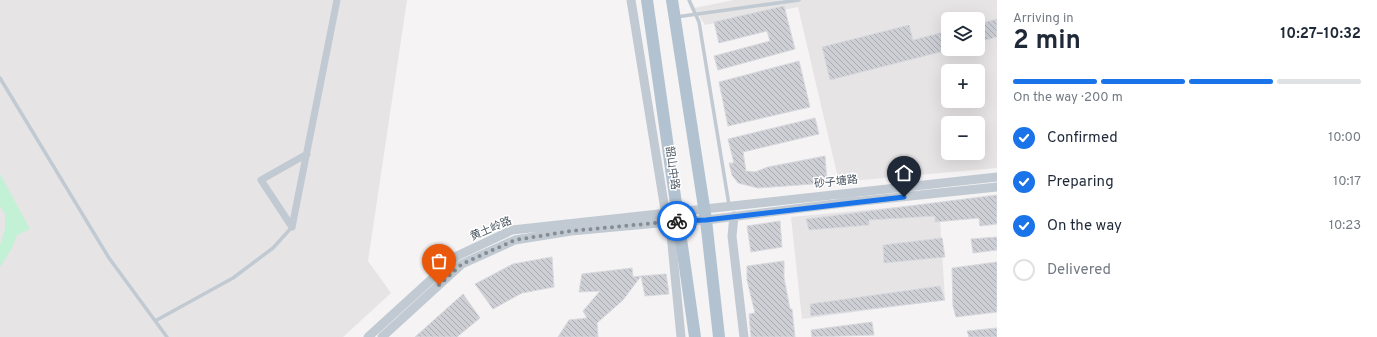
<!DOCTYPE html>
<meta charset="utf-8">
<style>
body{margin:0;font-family:Overpass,"Noto Sans SC",sans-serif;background:#f6f6f7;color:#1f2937;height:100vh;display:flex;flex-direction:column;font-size:15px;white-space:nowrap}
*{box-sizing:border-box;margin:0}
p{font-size:13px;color:#747a83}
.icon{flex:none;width:22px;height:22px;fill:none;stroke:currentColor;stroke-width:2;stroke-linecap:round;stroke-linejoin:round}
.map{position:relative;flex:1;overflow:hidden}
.details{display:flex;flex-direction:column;background:#fff;width:380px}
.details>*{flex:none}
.tools{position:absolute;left:941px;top:12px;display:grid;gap:8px}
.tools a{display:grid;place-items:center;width:44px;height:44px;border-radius:6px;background:#fff;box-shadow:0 4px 16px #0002;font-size:20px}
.pin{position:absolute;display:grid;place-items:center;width:34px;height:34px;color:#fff;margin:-41px -17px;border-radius:50% 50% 50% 0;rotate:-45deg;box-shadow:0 0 4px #0007}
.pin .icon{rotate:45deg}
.courier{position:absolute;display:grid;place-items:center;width:40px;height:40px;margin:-20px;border:3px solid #1a73e8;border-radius:50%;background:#fff;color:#222;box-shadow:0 1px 5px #0007}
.head em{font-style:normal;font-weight:700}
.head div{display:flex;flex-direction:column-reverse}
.head{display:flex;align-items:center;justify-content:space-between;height:68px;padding:0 16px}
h1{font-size:26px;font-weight:700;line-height:30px}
.bar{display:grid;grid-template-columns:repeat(4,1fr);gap:6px 4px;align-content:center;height:48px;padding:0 16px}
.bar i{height:5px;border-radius:3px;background:#e0e1e3}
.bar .current{background:#1a73e8}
.bar p{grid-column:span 4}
ol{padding:0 16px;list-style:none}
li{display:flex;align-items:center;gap:12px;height:44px}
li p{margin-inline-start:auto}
li .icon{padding:4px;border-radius:50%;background:#1a73e8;color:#fff;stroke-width:4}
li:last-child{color:#747a83}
li i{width:22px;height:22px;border:2px solid #e0e1e3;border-radius:50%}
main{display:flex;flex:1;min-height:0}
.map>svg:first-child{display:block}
.education{fill:#e6e4e5;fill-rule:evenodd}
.grass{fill:#c3f1d5}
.building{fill:url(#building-back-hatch);stroke:#d7d9de}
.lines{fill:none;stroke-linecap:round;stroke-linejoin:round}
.service{stroke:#c1cad2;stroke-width:3.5}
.minor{stroke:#c1cad2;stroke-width:7}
.tertiary{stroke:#c1cad2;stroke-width:9}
.primary{stroke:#b3c2d1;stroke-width:12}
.done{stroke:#868d94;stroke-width:4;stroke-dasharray:0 7.2}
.route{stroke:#1a73e8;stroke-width:5}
.labels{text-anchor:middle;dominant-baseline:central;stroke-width:3;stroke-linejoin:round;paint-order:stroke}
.street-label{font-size:11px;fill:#4a5661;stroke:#fff}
</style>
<main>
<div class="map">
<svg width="997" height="337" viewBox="0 0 997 337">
<defs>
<pattern id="building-back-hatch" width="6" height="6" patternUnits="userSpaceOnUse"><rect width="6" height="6" fill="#cdcfd5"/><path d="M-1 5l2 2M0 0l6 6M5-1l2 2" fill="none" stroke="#a8abb0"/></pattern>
</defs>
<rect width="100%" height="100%" fill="#f5f3f3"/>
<path class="education" d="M0 0H407L368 261 391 293 343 337H0Z
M734 0H997V168L839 182 798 7 705 25 694 8ZM948 19H978V49H948ZM948 71H978V101H948ZM948 123H978V153H948Z
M939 203 945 300 802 319 791 217Z"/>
<path class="grass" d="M0 174 30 229 17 235 12 248 0 267V245L5 229V214L0 206Z"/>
<path class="building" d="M784 6 795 49 718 70 714 56 770 41 767 31 719 43 714 22Z
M997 19V37L978 42V24Z
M909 25 913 40 948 31V50L830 80 822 47Z
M799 61 810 107 728 126 719 82Z
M815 118 819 134 743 152 746 171 755 172 768 167 825 156 827 183 758 188 738 183 732 175 729 163H734L728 139Z
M997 195V224L980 226 979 218 935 222V216L869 220V225L809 230 806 219Z
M780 221 782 247 751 252 747 226Z
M997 237V250L973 253 971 239Z
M942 238 945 257 884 263 883 245Z
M552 257 554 287 522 293 493 309 475 284 513 264Z
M784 261V278L790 309H792L795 337H751L749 314 755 313 747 280V266Z
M997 262V312L956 317 953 306 952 268Z
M632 268 633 277 641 276 623 300 597 323 598 337H558L569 320 587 318 583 311 600 291 579 292 582 274Z
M666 274 669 294 645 296 641 276Z
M940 286 945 300 811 316 810 304Z
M463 294 480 318 457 337H415Z
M872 322 874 335 812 337 811 330Z
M997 328V337H969L967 331Z"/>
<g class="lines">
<path class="service" d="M689 0 699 22 729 205
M676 17 799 0
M0 78 109 258 167 337
M155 321 233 278 273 248 292 227"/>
<path class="minor" d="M292 227 337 0
M292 227 261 180 307 154"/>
<path class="tertiary" d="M631 0 667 222 671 234 681 337
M734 216 732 236 744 337
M368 337 457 256 512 230 997 177
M382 337 462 264 515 240 571 231 680 221 706 220 843 203 997 187"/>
<path class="primary" d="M647 0 695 337
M672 0 706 220 719 337"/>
</g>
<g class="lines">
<path class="done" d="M439 285 462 264 515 240 571 231 677 221"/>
<path class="route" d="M677 221 706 220 904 197"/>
</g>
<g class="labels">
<g class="street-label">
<text transform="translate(672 168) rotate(82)">韶山中路</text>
<text transform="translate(836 182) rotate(-6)">砂子塘路</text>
<text transform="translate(491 229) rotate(-23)">黄土岭路</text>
</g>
</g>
</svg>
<div class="tools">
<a><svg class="icon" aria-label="layers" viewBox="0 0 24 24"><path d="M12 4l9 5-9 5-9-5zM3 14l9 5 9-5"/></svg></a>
<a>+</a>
<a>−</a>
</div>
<div class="pin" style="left:439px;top:285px;background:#ea580c"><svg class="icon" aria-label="bag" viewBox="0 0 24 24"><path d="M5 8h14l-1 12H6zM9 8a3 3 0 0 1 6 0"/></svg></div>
<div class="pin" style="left:904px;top:197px;background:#1f2937"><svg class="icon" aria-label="home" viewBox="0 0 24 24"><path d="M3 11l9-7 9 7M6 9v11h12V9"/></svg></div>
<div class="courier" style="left:677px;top:221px"><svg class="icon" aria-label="bike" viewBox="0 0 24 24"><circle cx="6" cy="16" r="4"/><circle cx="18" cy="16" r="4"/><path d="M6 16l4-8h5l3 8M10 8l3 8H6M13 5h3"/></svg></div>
</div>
<section class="details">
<div class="head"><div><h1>2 min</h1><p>Arriving in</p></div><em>10:27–10:32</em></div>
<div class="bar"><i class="current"></i><i class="current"></i><i class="current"></i><i></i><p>On the way · 200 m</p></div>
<ol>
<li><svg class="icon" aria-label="check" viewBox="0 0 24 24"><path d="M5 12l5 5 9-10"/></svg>Confirmed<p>10:00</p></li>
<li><svg class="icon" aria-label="check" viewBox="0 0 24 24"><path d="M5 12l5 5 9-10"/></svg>Preparing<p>10:17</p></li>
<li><svg class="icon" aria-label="check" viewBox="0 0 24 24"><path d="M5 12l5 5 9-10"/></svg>On the way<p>10:23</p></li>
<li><i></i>Delivered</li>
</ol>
</section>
</main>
